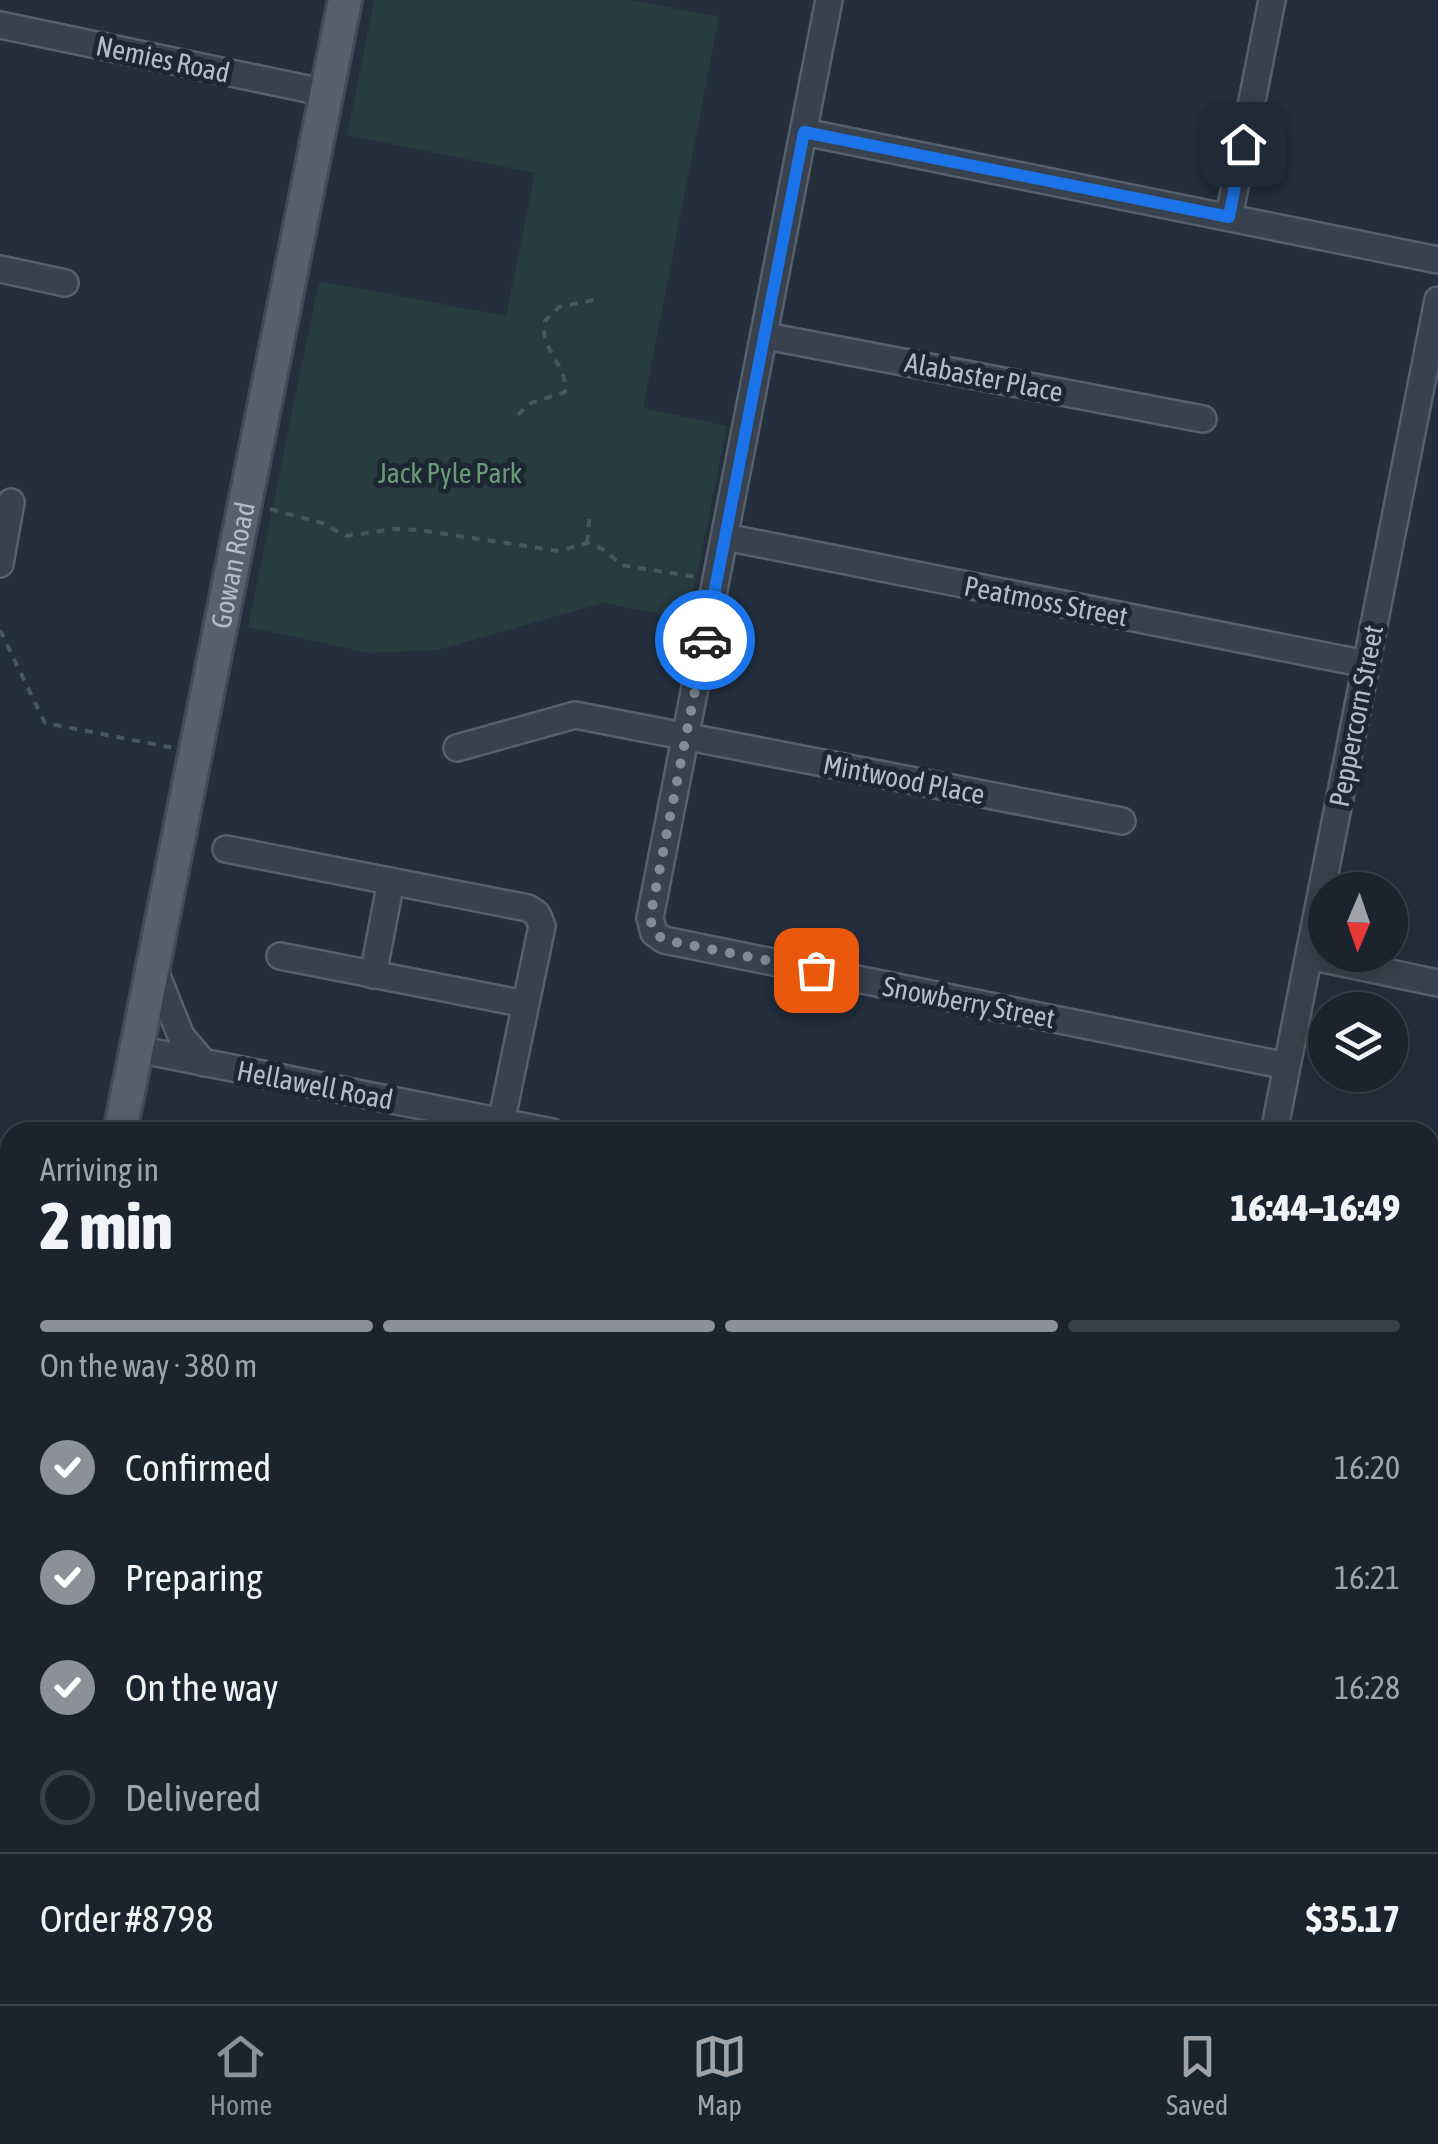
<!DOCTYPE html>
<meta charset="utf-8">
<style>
body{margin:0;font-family:"Asap Condensed",sans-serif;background:#242b36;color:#f1f3f6;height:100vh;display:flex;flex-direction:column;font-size:38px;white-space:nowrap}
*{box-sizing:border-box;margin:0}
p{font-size:32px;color:#a0a4aa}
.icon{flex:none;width:55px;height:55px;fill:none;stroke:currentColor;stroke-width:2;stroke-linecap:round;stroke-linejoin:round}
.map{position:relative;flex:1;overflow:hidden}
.sheet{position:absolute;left:0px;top:1122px;width:1440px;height:882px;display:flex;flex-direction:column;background:#1b232e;border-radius:30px 30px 0 0;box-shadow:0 5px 25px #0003,0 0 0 2px #39404a}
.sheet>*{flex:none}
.needle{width:65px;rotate:182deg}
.buttons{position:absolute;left:1308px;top:872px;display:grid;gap:20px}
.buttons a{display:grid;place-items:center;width:100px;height:100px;border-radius:50%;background:#1b232e;box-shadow:0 5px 25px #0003,0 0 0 2px #39404a;font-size:50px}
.pin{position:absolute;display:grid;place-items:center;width:85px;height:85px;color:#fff;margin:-42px;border-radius:20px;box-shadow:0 5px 15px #0006}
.courier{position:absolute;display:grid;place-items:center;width:100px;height:100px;margin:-50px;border:8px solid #1a73e8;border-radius:50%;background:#fff;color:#222;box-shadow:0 2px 12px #0007}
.summary em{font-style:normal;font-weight:800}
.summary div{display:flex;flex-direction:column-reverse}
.summary{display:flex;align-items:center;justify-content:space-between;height:170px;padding:0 40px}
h1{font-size:65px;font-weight:800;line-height:75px}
.bar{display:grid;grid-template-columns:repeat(4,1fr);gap:15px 10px;align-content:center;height:120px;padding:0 40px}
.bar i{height:12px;border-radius:8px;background:#39404a}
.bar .active{background:#8c9099}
.bar p{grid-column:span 4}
.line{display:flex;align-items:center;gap:25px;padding:0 40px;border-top:2px solid #39404a}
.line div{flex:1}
ol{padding:0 40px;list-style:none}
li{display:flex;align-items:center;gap:30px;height:110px}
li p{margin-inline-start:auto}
li .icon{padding:10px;border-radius:50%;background:#8c9099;color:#fff;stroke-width:4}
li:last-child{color:#a0a4aa}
li i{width:55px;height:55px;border:5px solid #39404a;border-radius:50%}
.dock{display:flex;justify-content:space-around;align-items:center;height:140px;border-top:2px solid #39404a;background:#1b232e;font-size:28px;color:#a0a4aa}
.dock a{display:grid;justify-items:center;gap:5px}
.dock .active{color:#8c9099}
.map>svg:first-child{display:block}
.green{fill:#263c3f}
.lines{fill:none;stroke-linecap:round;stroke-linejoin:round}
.minor-casing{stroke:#565f6c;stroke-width:30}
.major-casing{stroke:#414a57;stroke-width:38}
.path{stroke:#44595c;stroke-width:4;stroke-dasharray:8 8;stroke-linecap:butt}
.minor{stroke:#38414e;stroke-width:25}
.major{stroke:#56606e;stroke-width:32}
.done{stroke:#828b98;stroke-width:10;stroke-dasharray:0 18}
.route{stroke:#1a73e8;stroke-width:12}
.labels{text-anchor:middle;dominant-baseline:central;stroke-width:10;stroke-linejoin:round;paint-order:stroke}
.street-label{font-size:28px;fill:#b4bcc9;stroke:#1d2633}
.park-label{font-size:28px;fill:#6b9a76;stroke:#1d2633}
</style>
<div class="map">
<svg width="1438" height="2004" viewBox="0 0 1438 2004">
<rect width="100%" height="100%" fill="#242f3e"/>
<path class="green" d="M374 0H632L719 17 643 408 727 426 688 619 603 603 438 650 369 653 248 627 319 281 506 316 535 173 347 135Z"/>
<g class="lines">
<defs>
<path id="minor" d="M829 0 650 918 654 933 664 940 1287 1066
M0 25 327 93
M804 132 1438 260
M1229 217 1272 0
M0 269 65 283
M766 336 1203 419
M725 537 1366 664
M0 564 11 502
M457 748 575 715 1122 821
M226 849 528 908 537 914 542 926 501 1123
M280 956 525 1004
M1309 956 1438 983
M153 966 181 1036 204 1063
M373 975 391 881
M137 1049 552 1132
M1274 1132 1438 300
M0 1284 10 1286
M1430 1309 1438 1311
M190 1995V2004
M1016 1995V2004
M1250 2004 1252 1995"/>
<g id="major">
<path id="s1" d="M120 1132 345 0"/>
<path d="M0 1724 10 1674"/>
</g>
</defs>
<use href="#minor" class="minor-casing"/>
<use href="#major" class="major-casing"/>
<path class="path" d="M518 415 528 404 565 392C568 364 538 349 545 321L559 307 599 299
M270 509 322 523 346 536 394 529 418 530 559 551 587 543 605 550 621 565 697 577
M587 543 590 512
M0 630 45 723 174 748
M0 1875 10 1877
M648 2004 650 1995"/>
<use href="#minor" class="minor"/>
<use href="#major" class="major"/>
</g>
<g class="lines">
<path class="done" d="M705 640 650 918 654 932 664 940 816 970"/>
<path class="route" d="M705 640 804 132 1229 217 1243 144"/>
</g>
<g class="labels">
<g class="street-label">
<text transform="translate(163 59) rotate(12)">Nemies Road</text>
<text transform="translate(984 377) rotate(11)">Alabaster Place</text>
<text stroke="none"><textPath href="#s1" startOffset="578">Gowan Road</textPath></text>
<text transform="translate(1046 601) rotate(11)">Peatmoss Street</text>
<text transform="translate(1356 716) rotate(-79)">Peppercorn Street</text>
<text transform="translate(904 779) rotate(11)">Mintwood Place</text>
<text transform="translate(969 1002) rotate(11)">Snowberry Street</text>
<text transform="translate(315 1085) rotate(11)">Hellawell Road</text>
</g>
<g class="park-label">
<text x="450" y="473">Jack Pyle Park</text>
</g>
</g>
</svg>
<div class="buttons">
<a><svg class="needle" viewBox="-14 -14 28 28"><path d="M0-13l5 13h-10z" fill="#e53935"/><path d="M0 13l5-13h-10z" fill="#a0a4aa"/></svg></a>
<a><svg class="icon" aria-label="layers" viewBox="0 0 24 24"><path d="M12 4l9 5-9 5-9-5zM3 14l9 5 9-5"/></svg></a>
</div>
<div class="pin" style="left:816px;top:970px;background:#ea580c"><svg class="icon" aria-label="bag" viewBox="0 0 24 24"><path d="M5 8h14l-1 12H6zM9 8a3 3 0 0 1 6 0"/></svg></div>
<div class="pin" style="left:1243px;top:144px;background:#1f2937"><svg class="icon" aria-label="home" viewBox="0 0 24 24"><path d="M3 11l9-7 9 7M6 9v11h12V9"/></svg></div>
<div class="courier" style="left:705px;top:640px"><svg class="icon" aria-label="car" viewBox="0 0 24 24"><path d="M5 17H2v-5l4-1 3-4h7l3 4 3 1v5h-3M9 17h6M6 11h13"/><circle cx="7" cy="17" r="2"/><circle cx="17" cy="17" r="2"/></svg></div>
<section class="sheet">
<div class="summary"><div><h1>2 min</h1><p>Arriving in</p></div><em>16:44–16:49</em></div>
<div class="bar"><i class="active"></i><i class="active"></i><i class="active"></i><i></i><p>On the way · 380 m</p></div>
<ol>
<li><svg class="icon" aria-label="check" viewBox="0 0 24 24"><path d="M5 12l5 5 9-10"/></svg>Confirmed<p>16:20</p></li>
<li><svg class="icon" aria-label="check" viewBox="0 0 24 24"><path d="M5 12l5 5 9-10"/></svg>Preparing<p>16:21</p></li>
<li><svg class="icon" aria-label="check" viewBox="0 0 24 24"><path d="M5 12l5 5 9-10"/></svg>On the way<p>16:28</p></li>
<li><i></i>Delivered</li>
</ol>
<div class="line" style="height:130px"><div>Order #8798</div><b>$35.17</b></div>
</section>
</div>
<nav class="dock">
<a class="active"><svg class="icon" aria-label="home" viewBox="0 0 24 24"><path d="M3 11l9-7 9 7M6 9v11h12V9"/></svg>Home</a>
<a><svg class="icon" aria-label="map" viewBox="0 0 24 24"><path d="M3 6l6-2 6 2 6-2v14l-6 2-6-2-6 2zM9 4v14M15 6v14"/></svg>Map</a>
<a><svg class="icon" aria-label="saved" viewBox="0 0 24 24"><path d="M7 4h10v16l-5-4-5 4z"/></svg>Saved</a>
</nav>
